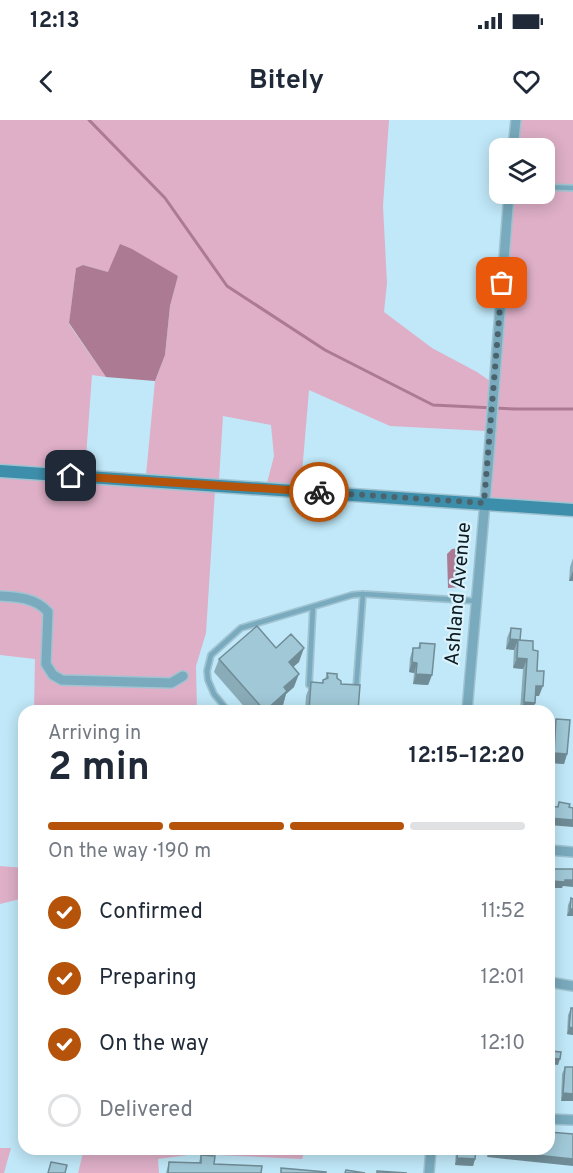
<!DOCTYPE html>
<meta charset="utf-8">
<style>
body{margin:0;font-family:Overpass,sans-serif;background:#f2f2f3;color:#1f2937;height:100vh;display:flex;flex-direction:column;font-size:22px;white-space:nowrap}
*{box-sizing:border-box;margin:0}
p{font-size:20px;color:#747a83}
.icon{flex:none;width:33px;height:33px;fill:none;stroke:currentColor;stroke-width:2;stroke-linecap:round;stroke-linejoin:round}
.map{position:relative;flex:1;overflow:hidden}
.sheet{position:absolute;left:18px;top:585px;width:537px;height:450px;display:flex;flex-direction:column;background:#fff;border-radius:18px;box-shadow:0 3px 15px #0003}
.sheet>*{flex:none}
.controls{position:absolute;left:489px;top:18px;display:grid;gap:12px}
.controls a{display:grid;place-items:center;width:66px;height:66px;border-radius:12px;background:#fff;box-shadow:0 3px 15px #0003;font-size:30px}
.pin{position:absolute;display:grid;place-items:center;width:51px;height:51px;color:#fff;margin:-26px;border-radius:12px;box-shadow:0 3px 9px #0006}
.courier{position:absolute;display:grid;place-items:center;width:60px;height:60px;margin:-30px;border:4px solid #b45309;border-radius:50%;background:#fff;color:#222;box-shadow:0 2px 8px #0007}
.summary em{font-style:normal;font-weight:700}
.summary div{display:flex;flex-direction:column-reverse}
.summary{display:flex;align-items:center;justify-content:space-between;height:102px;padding:0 30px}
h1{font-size:39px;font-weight:700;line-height:45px}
.bar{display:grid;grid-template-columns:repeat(4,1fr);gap:9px 6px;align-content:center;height:72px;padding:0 30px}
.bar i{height:8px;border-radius:4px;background:#e0e1e3}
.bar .on{background:#b45309}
.bar p{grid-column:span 4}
ol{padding:0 30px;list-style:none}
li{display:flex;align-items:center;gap:18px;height:66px}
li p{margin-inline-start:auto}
li .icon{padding:6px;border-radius:50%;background:#b45309;color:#fff;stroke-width:4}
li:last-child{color:#747a83}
li i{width:33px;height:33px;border:3px solid #e0e1e3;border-radius:50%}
.status{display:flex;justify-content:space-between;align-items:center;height:42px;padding:0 30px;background:#fff;direction:ltr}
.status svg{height:16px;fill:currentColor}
header{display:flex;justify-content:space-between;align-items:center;height:78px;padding:0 30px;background:#fff;font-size:27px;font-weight:700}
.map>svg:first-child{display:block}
.green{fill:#deafc7}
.water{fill:#ac7a93}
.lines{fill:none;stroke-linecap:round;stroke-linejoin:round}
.stream{stroke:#ac7a93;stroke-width:3}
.lane-casing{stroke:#a0c3d1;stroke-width:8}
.street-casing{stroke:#a0c3d1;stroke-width:12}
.secondary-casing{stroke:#a0c3d1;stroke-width:15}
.lane{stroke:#79aabd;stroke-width:4.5}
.street{stroke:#79aabd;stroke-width:9}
.secondary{stroke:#3d8eab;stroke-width:12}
.wall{fill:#8aacb9}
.shaded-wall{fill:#708c96}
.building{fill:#a0c8d7;stroke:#708c96;stroke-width:1.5}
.done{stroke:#4b636c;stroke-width:6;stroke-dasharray:0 10.8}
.route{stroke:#b45309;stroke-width:8}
.labels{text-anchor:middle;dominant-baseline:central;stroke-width:4.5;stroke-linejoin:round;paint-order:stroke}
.street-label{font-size:20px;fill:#0c1b21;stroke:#daf2fc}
</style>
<div class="status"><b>12:13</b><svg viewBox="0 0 49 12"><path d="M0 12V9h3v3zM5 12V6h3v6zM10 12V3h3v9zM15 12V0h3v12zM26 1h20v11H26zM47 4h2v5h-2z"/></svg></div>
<header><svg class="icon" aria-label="back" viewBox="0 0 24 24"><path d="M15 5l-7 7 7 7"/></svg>Bitely<svg class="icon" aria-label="heart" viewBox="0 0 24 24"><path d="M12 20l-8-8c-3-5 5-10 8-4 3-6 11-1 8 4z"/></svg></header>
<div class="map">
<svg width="573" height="1053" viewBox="0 0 573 1053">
<rect width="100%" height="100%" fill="#c0e8f8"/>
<path class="green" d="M0 0H389L383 86 387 163 384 192 432 228 477 252 490 261 486 311 390 306 309 270 301 365 267 363 274 336 271 305 223 296 219 360 146 355 155 261 165 235 170 186 178 156 170 153 108 152 83 145 76 148 69 204 106 257 92 255 85 351 0 346Z
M521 0H573V385L489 378 513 74H544V28H518Z
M0 356 215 370 206 513 196 546 197 591H34L35 539 0 535Z
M0 746 24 748V778L0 784Z
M0 1028H11L4 1053H0Z
M137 1029H305L302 1039 195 1034 158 1039 159 1053H78L83 1033Z"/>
<path class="water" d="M120 124 132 129 178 156 170 186 165 235 155 261 106 257 69 203 76 148 83 145 108 152Z
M460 428 464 431 461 467 448 468 447 434 452 429Z"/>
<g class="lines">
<path class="stream" d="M89 0 165 78 227 166 325 230 433 285 515 289H573"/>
<defs>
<path id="lane" d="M544 67 573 68
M313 487 309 565 313 567
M356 569 363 474
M228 591 214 574 208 560 207 551 211 535 241 508 352 475 363 474 476 481"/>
<path id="street" d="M513 28 516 0
M0 476C18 477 36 478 48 492L46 544 53 555 62 560 171 563 183 556
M467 591 488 347 509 74
M549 730 573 732
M549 862 573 866
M549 999 573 1000
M429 1053 431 1029"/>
<path id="secondary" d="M0 351 573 390"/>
</defs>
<use href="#lane" class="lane-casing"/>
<use href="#street" class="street-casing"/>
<use href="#secondary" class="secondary-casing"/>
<use href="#lane" class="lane"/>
<use href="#street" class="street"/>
<use href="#secondary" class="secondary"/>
</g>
<path class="wall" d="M573 438V461H569L570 447Z
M511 508 520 520 533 530 537 551 539 576H535V583L532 591H520L523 549 513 548 514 530 506 529 507 518Z
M420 523 432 555 428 565 413 564 414 553 409 552 410 538 413 528H418Z
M276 528 299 542 293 547 294 567 286 574 283 585 275 591H248L214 552 219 539Z
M327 553 337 558 358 591H305L306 576 311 562 322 563 323 560 325 559Z
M556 599 567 634 564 644 551 643 552 609Z
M571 778 573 779V796H567L568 785Z
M571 888 573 915 567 914 568 895Z
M565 947H573L561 981 562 954Z
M456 1029H476L475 1039 473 1046 455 1045Z
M201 1035 214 1044 261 1053H166L169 1042H199Z"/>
<path class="shaded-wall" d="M573 451V461H569Z
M510 519 518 520 514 530 506 529Z
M304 528 299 542 284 555 289 542Z
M517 538 527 539 523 549 513 548Z
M412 542 417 543 414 553 409 552Z
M299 554 294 567 286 574 283 585 275 591H265L284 567Z
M416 554 432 555 428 565 413 564Z
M536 566H543L539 576H532Z
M524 582 535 583 532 591H521Z
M554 633 567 634 564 644 551 643Z
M549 698 573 700V707L549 705Z
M565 760H573V767L563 766 562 768H550L552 761Z
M570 789H573V796H567Z
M569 907 573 908V915L567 914Z
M549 938 560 939 558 945 549 944Z
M563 973 573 974V981H561Z
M489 1030 573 1039V1046L487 1037Z
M457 1038 475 1039 473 1046 455 1045Z"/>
<path class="building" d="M257 506 276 528 291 514 304 528 289 542 299 554 284 567 287 571 265 591 219 539Z
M511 508 521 509 520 520 510 519Z
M518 520 533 521V530L538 531 537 551H544L543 566H536L535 583 524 582 527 539 517 538Z
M420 523 435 524 432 555 416 554 417 543 412 542 413 528H420Z
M327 553 337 554V558L341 561V564L360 565 358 591H309L311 562 323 563V560L328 558Z
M556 599 570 600 567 634 554 633Z
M559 682 570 684 569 687 573 688V700L549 698V686L558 687Z
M549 749H573V760H565V762L552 761 549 778Z
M571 778 573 779V789H570Z
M571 888H573V908L569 907Z
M549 929H550V931L561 932 560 939 549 938Z
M565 947H573V974L563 973Z
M549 1012 573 1014V1039L489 1030V1029H549Z
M458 1029H476L475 1039 457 1038Z
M201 1035 215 1036 214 1044 262 1046 261 1053H168L169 1042 201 1043Z
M51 1042 67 1045 65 1053H48Z
M281 1048 326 1052V1053H281Z
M346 1050 365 1053H345Z
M377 1051 407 1053H377Z"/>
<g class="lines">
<path class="done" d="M319 372 484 383 502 163"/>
<path class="route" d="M71 356 319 372"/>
</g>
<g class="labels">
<g class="street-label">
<text transform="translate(459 474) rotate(-85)">Ashland Avenue</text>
</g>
</g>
</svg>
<div class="controls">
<a><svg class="icon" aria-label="layers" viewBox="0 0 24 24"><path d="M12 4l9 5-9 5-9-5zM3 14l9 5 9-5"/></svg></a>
</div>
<div class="pin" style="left:502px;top:163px;background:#ea580c"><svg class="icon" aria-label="bag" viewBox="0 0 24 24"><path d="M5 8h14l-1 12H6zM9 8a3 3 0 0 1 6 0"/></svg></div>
<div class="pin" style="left:71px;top:356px;background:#1f2937"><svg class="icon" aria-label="home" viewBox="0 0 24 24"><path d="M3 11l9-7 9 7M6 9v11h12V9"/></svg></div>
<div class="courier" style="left:319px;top:372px"><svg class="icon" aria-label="bike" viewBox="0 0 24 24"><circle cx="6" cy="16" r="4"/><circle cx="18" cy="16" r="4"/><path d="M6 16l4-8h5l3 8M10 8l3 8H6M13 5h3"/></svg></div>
<section class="sheet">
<div class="summary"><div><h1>2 min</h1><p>Arriving in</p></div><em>12:15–12:20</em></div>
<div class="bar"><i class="on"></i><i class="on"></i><i class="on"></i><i></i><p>On the way · 190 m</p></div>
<ol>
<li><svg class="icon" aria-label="check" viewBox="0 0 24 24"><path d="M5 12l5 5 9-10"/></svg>Confirmed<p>11:52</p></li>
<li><svg class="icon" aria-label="check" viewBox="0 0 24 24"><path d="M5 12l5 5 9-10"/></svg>Preparing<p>12:01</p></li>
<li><svg class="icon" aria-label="check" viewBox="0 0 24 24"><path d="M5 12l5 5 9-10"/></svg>On the way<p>12:10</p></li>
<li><i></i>Delivered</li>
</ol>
</section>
</div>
